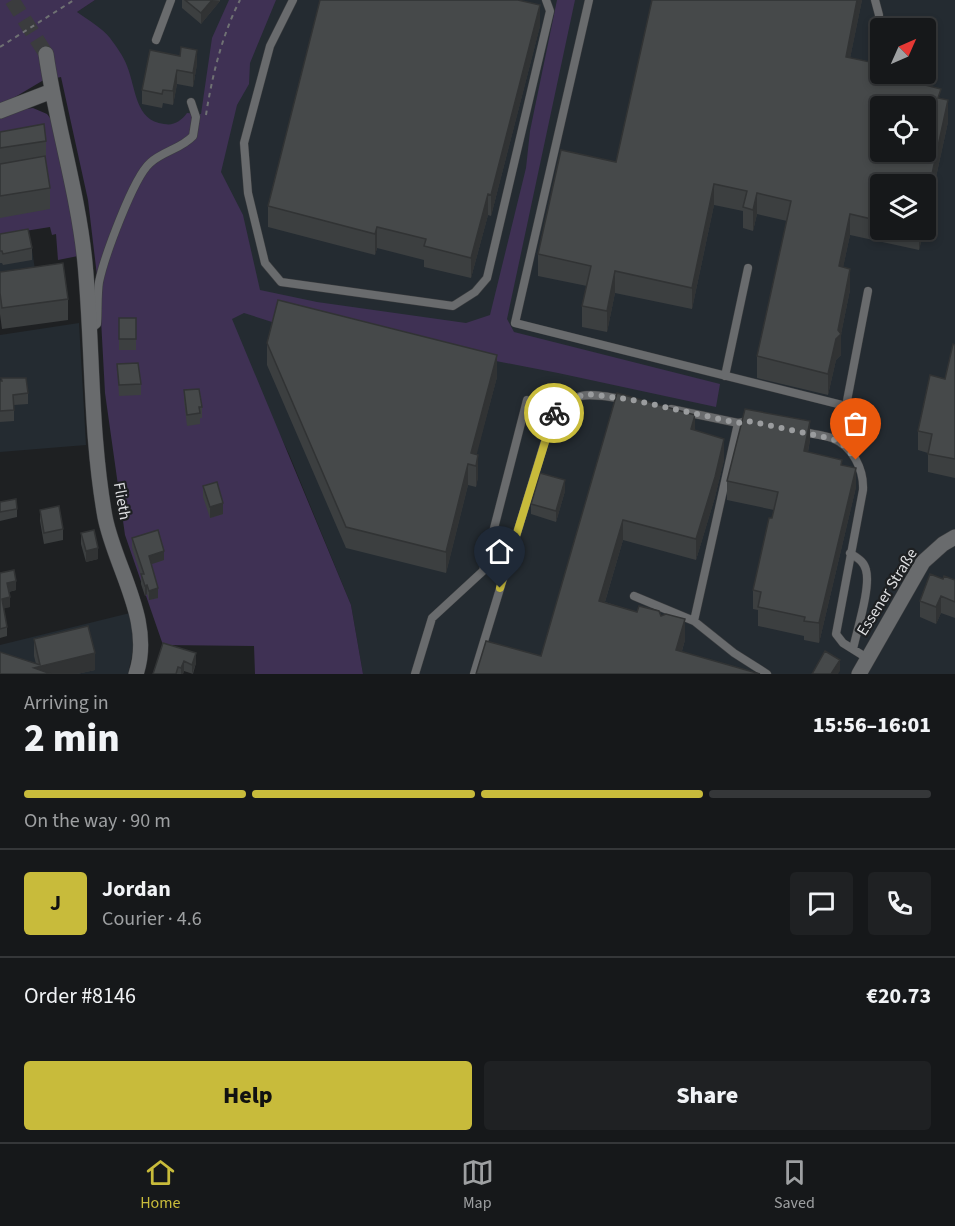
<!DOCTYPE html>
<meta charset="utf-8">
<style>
body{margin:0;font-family:"Source Sans 3",sans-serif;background:#1f2123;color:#f1f3f6;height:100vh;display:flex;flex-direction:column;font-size:22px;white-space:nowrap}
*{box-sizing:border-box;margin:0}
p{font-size:20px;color:#9ea0a2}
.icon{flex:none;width:33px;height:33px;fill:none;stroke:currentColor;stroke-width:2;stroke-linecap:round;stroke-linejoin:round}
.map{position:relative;height:674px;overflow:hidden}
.details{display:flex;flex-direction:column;background:#16181a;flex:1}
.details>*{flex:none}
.needle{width:39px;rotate:45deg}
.tools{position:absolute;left:870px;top:18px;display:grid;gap:12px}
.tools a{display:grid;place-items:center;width:66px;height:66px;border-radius:6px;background:#16181a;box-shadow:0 3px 9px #0003,0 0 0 2px #353739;font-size:30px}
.pin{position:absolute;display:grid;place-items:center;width:51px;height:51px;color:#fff;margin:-62px -26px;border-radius:50% 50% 50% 0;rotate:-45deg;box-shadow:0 0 6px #0007}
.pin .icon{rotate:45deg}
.courier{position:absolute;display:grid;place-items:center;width:60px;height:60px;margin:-30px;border:4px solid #c8bb3b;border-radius:50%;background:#fff;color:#222;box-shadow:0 2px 8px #0007}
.headline em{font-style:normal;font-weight:800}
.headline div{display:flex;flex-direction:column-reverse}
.headline{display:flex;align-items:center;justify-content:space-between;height:102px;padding:0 24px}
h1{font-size:39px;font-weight:800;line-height:45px}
.bar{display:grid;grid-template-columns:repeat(4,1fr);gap:9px 6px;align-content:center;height:72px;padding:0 24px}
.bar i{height:8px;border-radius:4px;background:#353739}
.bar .current{background:#c8bb3b}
.bar p{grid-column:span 4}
.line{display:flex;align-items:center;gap:15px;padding:0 24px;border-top:2px solid #353739}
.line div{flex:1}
.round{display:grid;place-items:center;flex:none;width:63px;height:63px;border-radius:6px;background:#1f2123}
.button{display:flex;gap:12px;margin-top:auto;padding:12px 24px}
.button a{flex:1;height:69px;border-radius:6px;background:#c8bb3b;color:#111;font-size:24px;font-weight:800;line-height:69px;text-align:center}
.button a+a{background:#1f2123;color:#f1f3f6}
.dock{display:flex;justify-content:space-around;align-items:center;height:84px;border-top:2px solid #353739;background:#16181a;font-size:16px;color:#9ea0a2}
.dock a{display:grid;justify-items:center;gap:3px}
.dock .current{color:#c8bb3b}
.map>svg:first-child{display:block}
.built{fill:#242b31;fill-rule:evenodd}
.green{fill:#3f3154}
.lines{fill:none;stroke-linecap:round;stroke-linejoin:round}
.street-tunnel{stroke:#3b3c3e;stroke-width:15;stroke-dasharray:15 8;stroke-linecap:butt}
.lane-casing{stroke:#3b3d3f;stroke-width:9}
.street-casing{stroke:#3b3d3f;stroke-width:16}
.path{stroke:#6f7173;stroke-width:2;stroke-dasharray:4.5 4.5;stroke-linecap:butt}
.lane{stroke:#696b6d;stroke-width:8}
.street{stroke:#696b6d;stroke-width:15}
.wall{fill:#3c3f40}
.shaded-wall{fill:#313334}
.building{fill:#46494a;stroke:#313334;stroke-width:1.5;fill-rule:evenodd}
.done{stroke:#9a9c9e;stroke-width:6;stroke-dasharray:0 10.8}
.route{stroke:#c8bb3b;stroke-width:8}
.labels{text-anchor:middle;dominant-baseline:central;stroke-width:4.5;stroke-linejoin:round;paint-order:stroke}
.street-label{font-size:16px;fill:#dddee0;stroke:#1e2022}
</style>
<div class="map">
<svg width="955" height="674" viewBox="0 0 955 674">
<rect width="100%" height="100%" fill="#1e2022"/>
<path class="built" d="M95 0H955V674H363L351 605 289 454 145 157 77 12ZM880 28H926V74H880ZM880 106H926V152H880ZM880 184H926V230H880Z
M30 237 36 276 0 282V241Z
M79 323 86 445 0 452V335Z
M130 613 134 645 128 674H0V645Z"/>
<path class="green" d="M0 0H95L77 12C88 20 102 28 110 38 116 46 124 57 127 66 136 88 135 121 164 124 174 126 181 121 187 113L201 114 212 38 229 0H276L250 63 249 84 237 105 221 172 243 215 260 290 317 302 466 323 490 315 526 168 530 131 557 0H575L507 319 514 332 720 384 716 407 558 373 274 318 272 322 244 313 232 319 351 605 363 674H255L254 646 163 645 125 535 105 393 100 301 88 200 61 77 42 81 0 106Z
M33 108 47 114 54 123 70 183 78 256 58 260 56 234 52 235 50 227 0 235V119L18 110Z"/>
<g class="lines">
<path class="street-tunnel" d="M12 0 46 54"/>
<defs>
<path id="lane" d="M293 0 270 46 244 143 248 193 265 263 281 282 453 306 475 292 487 278 550 11 546 0
M589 0 515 323 846 406 868 291
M875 0 879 15 876 50
M156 40 171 0
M91 329 97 324C98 310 97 295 99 282 104 258 133 178 150 163 163 151 181 149 193 136L196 117 191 102
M725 376 748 268
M671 409 738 423 750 421
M738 423 694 621 734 653 767 674
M803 432C812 434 823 435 832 438 853 446 864 470 863 490L836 634 843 643 867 658
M850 553C857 558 864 561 866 570 871 587 857 630 853 649
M634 596 694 621
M415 674 432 618 483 571 527 400
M474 674 553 415C576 388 592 395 624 399"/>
<path id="street" d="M46 54C56 124 78 192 85 263 93 348 90 433 105 517 115 568 154 621 136 674
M0 111 52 91
M859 674 923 562 943 544 955 537"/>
</defs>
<use href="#lane" class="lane-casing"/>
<use href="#street" class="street-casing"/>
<path class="path" d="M0 47 74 0
M206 115C212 76 222 35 240 0"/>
<use href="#lane" class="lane"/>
<use href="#street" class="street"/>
</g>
<path class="wall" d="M182 0H220V1L201 24 182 8Z
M652 0H862L850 58 923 85 941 99 948 122 926 223V184H880V230H924L919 250 850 235 843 267 850 290 841 334V355L836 360 828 395 757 378V356L787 221 757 214 753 231 743 228V211L714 205 692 309 615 293 607 332 582 327V306L587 286 538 276V254L616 162Z
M540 26 491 216 488 215 471 278 424 267V260L377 248 375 255 268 227V206Z
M150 50 197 64 193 87 177 84 173 105 163 103 162 108 142 104V90Z
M0 132 46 141V157H45L50 188V209L0 218Z
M0 234 32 248V260L3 265 2 263H0Z
M0 272 68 299V320L2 329 0 314Z
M119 318H136V350H119Z
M267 343 497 377 476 455 478 477 476 487 468 485 446 573 346 548 267 365Z
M955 345V478L928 472V453L918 450V431L945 379Z
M117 364 141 384V395L119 396Z
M0 381 28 393V404L14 405V421L0 422Z
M184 390 202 407V418H200V424L187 426 184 401Z
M617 393 695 430 724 460 715 497 696 560 623 540 605 602 637 612 661 616 685 640 682 651 541 656Z
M810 440 808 452 842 465 856 487 819 643 804 640V636L758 626V610L753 609V590L774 510 727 500V481Z
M203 486 223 514 210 518 203 497Z
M565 491 556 522 531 514V504Z
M0 502 17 509V517L0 521Z
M40 510 63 529V540L44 544 40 521Z
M81 533 98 559 86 562 81 544Z
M132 538 164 560 151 564 158 598 149 600 147 594 145 596 141 584V575L132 548Z
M0 573 16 590 9 592 10 607 3 608 7 627V636L0 638Z
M943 579 955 580V618L941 613 936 624 920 617V601Z
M34 639 95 670 77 674 36 664 34 656Z
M163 643 196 663 193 674 184 671 183 674H153Z"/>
<path class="shaded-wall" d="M212 0 220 1 201 24V13Z
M857 0H862L846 78V57Z
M540 5V26L491 216V195Z
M197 50V64L193 87V73Z
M177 70V84L173 105V91Z
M948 100V122L926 223V202Z
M714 184V205L692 309V288Z
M757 193V214L753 231V210Z
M488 194V215L471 278V258Z
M850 214V235L839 287V266Z
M377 227V248L375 255V234Z
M919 230H924L919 250Z
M850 269V290L841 334V355L836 360 828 395V374Z
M615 271V293L607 332V311Z
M497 355V377L474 465 471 453Z
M695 415V436L691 429Z
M810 421V440L804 470V451Z
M724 439V460L715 497 696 560V539Z
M478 455V477L476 487V466Z
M468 464V485L446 573V552Z
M856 468V487L819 643V623Z
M565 480V491L556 522V511Z
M223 503V514L210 518V507Z
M623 520V540L599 622V601Z
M98 548V559L86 562V551Z
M164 551V560L149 565V556Z
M16 581V590L7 592V583Z
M147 585V594L145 596V586Z
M158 588V598L149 600V591Z
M941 596V613L936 624V607Z
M10 597V607L2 609V599Z
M685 619V640L676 670V650Z
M95 653V670L77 674H34V668Z
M196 653V663L192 674V665Z
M840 660V671L838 674H831Z
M184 661V671L183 674H181V668Z"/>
<path class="building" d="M185 0H212L201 13Z
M320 0H518L540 5 491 195 488 194 471 258 424 246 426 239 377 227 375 234 268 206Z
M652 0H857L846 57 880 64V74H923L921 84 941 89 938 98 948 100 926 202V184H880V221L850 214 839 266 850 269 838 330 841 334 836 339 828 374 757 356 791 201 757 193 753 210 743 207 747 191 714 184 692 288 615 271 607 311 582 306 591 266 538 254 561 150 616 162ZM880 106H926V152H880Z
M181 47 197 50 193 73 177 70 173 91 163 90 162 94 142 90 150 50 180 56Z
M44 124 46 141 0 148V132Z
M45 156 50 188 0 196V164Z
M28 229 32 248 3 254 2 251H0V234Z
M63 263 68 299 2 308 0 293V272Z
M278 300 497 355 471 453 478 455 476 466 468 464 446 552 346 527 267 343Z
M119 318H136V339H119Z
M953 344 955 345V459L928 454 932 434 918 431 930 375 945 379Z
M138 363 141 384 119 385 117 364Z
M1 378H26L28 393 13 395 14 410 0 411V381H2Z
M199 389 202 407H199L200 413 187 415 184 390Z
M617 393 695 415 691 429 724 439 715 477 696 539 623 520 599 601 637 612 639 606 659 611 661 616 666 614 685 619 676 650 760 674H476L486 641 541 656Z
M745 409 810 421 804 451 842 460 841 465 856 468 819 623 804 621 805 617 758 607 761 592 753 590 769 518H772L778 492 727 481Z
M540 473 565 480 556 511 531 504Z
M217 482 223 503 210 507 203 486Z
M16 499 17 509 0 512V502Z
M59 506 63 529 44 533 40 510Z
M94 530 98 548 86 551 81 533Z
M158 530 164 551 149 556 158 588 149 591 147 585 145 586 141 574H144L132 538Z
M14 570 16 581 7 583 10 597 2 599 7 627 0 629V573Z
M930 574 943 579 944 576 955 580V602L941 596 936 607 920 601Z
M88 626 95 653 34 668 51 674H0V652L40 665 34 639Z
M163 643 196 653 192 665 184 661 181 668 178 667 176 674H153Z
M825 651 840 660 831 674H812Z"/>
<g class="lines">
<path class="done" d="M554 413 564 402 586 394 628 399 738 423 748 421 833 439 845 446 856 460"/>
<path class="route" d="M500 588 554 413"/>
</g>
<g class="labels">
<g class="street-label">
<text transform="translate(122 501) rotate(80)">Flieth</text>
<text transform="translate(887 592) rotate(-58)">Essener Straße</text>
</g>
</g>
</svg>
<div class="tools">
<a><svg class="needle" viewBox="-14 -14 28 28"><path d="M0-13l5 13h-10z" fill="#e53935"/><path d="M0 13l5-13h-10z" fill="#9ea0a2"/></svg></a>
<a><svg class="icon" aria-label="locate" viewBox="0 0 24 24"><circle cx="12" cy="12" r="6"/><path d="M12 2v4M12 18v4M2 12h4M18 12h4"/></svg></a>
<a><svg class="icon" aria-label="layers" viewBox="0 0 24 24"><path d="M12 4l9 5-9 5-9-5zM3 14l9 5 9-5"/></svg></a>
</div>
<div class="pin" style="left:856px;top:460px;background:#ea580c"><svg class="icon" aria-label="bag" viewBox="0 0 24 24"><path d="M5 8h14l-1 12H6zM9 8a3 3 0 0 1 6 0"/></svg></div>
<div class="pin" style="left:500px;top:588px;background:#1f2937"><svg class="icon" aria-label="home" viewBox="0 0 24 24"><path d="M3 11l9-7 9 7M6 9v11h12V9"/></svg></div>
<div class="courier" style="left:554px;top:413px"><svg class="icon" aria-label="bike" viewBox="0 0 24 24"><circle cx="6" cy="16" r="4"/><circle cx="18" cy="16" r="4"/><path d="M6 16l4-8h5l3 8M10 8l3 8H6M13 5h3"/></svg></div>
</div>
<section class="details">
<div class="headline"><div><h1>2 min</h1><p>Arriving in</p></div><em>15:56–16:01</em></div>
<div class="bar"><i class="current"></i><i class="current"></i><i class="current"></i><i></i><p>On the way · 90 m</p></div>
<div class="line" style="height:108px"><b class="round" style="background:#c8bb3b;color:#111">J</b><div><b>Jordan</b><p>Courier · 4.6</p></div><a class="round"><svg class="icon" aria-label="chat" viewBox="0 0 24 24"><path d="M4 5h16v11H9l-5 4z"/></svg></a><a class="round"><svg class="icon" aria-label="phone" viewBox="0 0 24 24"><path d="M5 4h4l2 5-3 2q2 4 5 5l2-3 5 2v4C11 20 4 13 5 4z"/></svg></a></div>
<div class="line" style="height:78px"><div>Order #8146</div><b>€20.73</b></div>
<div class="button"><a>Help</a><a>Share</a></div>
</section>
<nav class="dock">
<a class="current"><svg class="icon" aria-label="home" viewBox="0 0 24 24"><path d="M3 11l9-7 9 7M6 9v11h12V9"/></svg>Home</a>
<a><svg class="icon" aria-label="map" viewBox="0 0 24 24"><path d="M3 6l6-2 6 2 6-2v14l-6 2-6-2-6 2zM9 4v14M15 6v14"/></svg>Map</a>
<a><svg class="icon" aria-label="saved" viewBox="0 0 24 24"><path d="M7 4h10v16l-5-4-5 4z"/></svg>Saved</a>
</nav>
